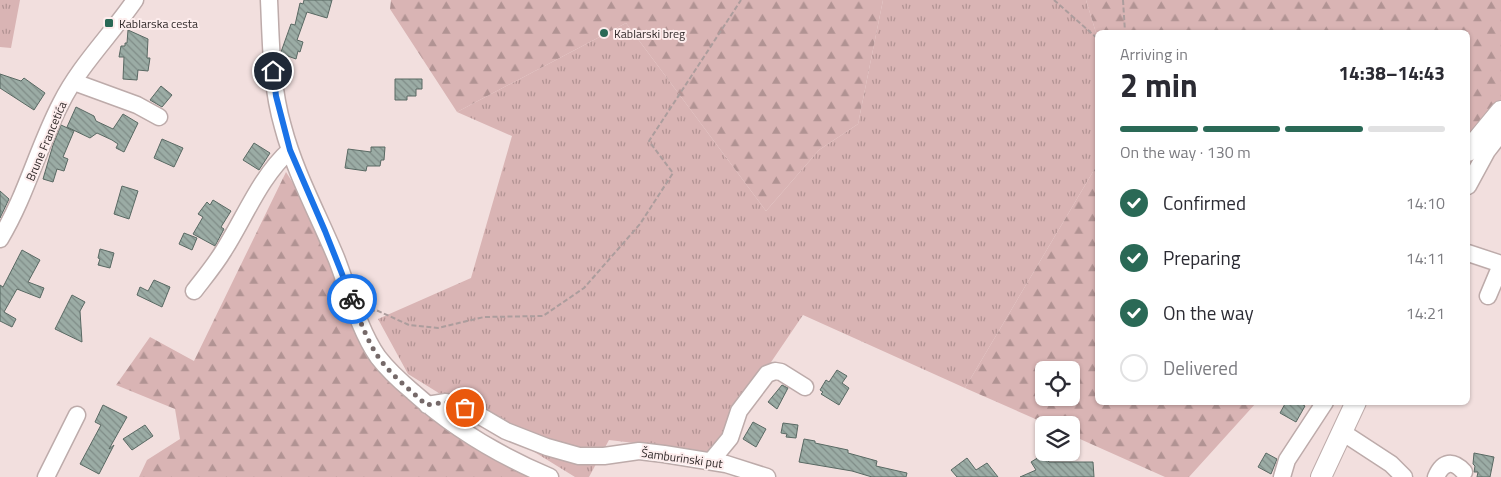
<!DOCTYPE html>
<meta charset="utf-8">
<style>
body{margin:0;font-family:"Titillium Web",sans-serif;background:#f7f7f7;color:#2b2b33;height:100vh;display:flex;flex-direction:column;font-size:19px;white-space:nowrap}
*{box-sizing:border-box;margin:0}
p{font-size:16px;color:#7c7c81}
.icon{flex:none;width:28px;height:28px;fill:none;stroke:currentColor;stroke-width:2;stroke-linecap:round;stroke-linejoin:round}
.map{position:relative;flex:1;overflow:hidden}
.side{position:absolute;left:1095px;top:30px;width:375px;height:375px;display:flex;flex-direction:column;background:#fff;border-radius:8px;box-shadow:0 1px 4px #0004}
.side>*{flex:none}
.buttons{position:absolute;left:1035px;top:361px;display:grid;gap:10px}
.buttons a{display:grid;place-items:center;width:45px;height:45px;border-radius:8px;background:#fff;box-shadow:0 1px 4px #0004;font-size:25px}
.pin{position:absolute;display:grid;place-items:center;width:42px;height:42px;color:#fff;margin:-21px;border:2px solid #fff;border-radius:50%;box-shadow:0 1px 5px #0007}
.courier{position:absolute;display:grid;place-items:center;width:50px;height:50px;margin:-25px;border:4px solid #1a73e8;border-radius:50%;background:#fff;color:#222;box-shadow:0 1px 6px #0007}
.head em{font-style:normal;font-weight:700}
.head div{display:flex;flex-direction:column-reverse}
.head{display:flex;align-items:center;justify-content:space-between;height:85px;padding:0 25px}
h1{font-size:32px;font-weight:700;line-height:38px}
.bar{display:grid;grid-template-columns:repeat(4,1fr);gap:8px 5px;align-content:center;height:60px;padding:0 25px}
.bar i{height:6px;border-radius:4px;background:#e1e1e2}
.bar .selected{background:#2a6956}
.bar p{grid-column:span 4}
ol{padding:0 25px;list-style:none}
li{display:flex;align-items:center;gap:15px;height:55px}
li p{margin-inline-start:auto}
li .icon{padding:5px;border-radius:50%;background:#2a6956;color:#fff;stroke-width:4}
li:last-child{color:#7c7c81}
li i{width:28px;height:28px;border:2px solid #e1e1e2;border-radius:50%}
.map>svg:first-child{display:block}
.grass{fill:url(#grass-tufts)}
.forest{fill:url(#forest-firs);fill-rule:evenodd}
.building{fill:url(#building-back-hatch);stroke:#596963}
.lines{fill:none;stroke-linecap:round;stroke-linejoin:round}
.minor-casing{stroke:#bdabaa;stroke-width:19}
.major-casing{stroke:#bdabaa;stroke-width:22}
.path{stroke:#ac9d9d;stroke-width:2;stroke-dasharray:5 2.5;stroke-linecap:butt}
.minor{stroke:#fff;stroke-width:16}
.major{stroke:#fff;stroke-width:20}
.done{stroke:#756969;stroke-width:5;stroke-dasharray:0 9}
.route{stroke:#1a73e8;stroke-width:6}
.poi-dot{fill:#2a6956;stroke:#fdeded;stroke-width:2}
.labels{text-anchor:middle;dominant-baseline:central;stroke-width:4;stroke-linejoin:round;paint-order:stroke}
.poi-label{font-size:12px;fill:#312a2a;stroke:#fdeded;text-anchor:start}
.street-label{font-size:12px;fill:#312a2a;stroke:#fdeded}
</style>
<div class="map">
<svg width="1501" height="477" viewBox="0 0 1501 477">
<defs>
<pattern id="grass-tufts" width="24" height="20" patternUnits="userSpaceOnUse" patternTransform="scale(1.25)"><rect width="24" height="20" fill="#d9b4b4"/><path d="M3 7l-1-3M5 7V3M7 7l1-3M15 17l-1-3M17 17v-4M19 17l1-3" fill="none" stroke="#b19393"/></pattern>
<pattern id="forest-firs" width="22" height="20" patternUnits="userSpaceOnUse" patternTransform="scale(1.25)"><rect width="22" height="20" fill="#d9b4b4"/><path d="M5 1l3.5 6h-7zM16 11l3.5 6h-7z" fill="#b19393"/></pattern>
<pattern id="building-back-hatch" width="6" height="6" patternUnits="userSpaceOnUse" patternTransform="scale(1.25)"><rect width="6" height="6" fill="#9baca5"/><path d="M-1 5l2 2M0 0l6 6M5-1l2 2" fill="none" stroke="#7f8c87"/></pattern>
</defs>
<rect width="100%" height="100%" fill="#f2dfde"/>
<path class="grass" d="M0 0H20L11 48 0 47Z
M883 0H1086L1097 36V165L965 388 803 315 710 452 609 440 589 477H575L408 374 378 319 471 278 512 136 457 112 626 23 766 211 819 150 858 124Z"/>
<path class="forest" d="M391 0H883L858 124 819 150 766 211 626 23 457 112 390 9Z
M1086 0H1501V102L1468 149V32H1098L1097 36Z
M1097 165 1098 402 1256 403 1189 477H1165L1071 435V425H1049L965 388ZM1044 370H1071V398H1044Z
M286 172 316 219 374 363 414 404 547 477H139L147 460 180 439 175 409 116 385 150 337 194 361Z"/>
<path class="building" d="M304 0H332L327 18 307 12 297 40 303 42 300 52 298 51 296 59 282 54 281 52 291 24 295 25 300 3 303 4Z
M128 30 148 39 147 58H150L148 71 138 70 137 80 123 79 124 57H119L121 46H125V43H127Z
M0 74 21 81 24 78 45 93 34 110 0 88Z
M395 79H422V89H416V96H407V100H395Z
M161 86 172 95 162 107 150 100Z
M76 107 94 116 96 121 113 129 123 114 138 123 124 152 116 148 118 144 112 140 97 133 90 138 67 127Z
M61 125 74 131 63 157 68 159 64 171 57 169 53 182 43 179 53 145Z
M162 139 183 148 174 167 154 158Z
M254 143 270 153 259 170 243 160Z
M371 147H385L384 160H381L380 166H367L366 171 345 168 348 149 371 152Z
M122 186 138 191 129 219 114 214Z
M0 191 9 199 0 218Z
M213 200 231 211 221 227 224 229 215 246 193 234 203 217 198 214 207 202 210 205Z
M184 233 197 238 192 250 179 244Z
M100 249 114 253 110 268 98 265 100 259 98 258Z
M22 250 40 260 28 282 44 288 40 298 17 289 4 312 16 319 12 327 0 321V285L3 287Z
M154 280 170 287 162 307 137 295 140 287 148 291Z
M72 295 85 302 80 311 82 342 55 329Z
M837 370 847 376 842 383 849 388 839 405 821 394 823 392 820 390 826 380 829 382Z
M782 385 788 388 777 409 768 402Z
M1286 402H1298L1305 406 1296 422 1280 413Z
M103 405 127 417 109 449 114 445 99 474 80 464 101 425 95 422Z
M753 422 766 429 756 447 743 439Z
M783 423 798 425 796 438 786 437 787 434 781 433Z
M145 425 153 436 132 450 123 439Z
M804 439 815 441V443L848 450V453L877 461 876 466 907 473 906 477H872L852 471 799 462Z
M1266 453 1277 459 1271 474 1258 467Z
M1474 453 1494 457 1490 477H1477L1478 472H1474L1475 466 1473 464Z
M1044 454 1049 462H1093L1094 477H1020L1036 470 1031 462Z
M967 458 976 470 987 463 998 477H957L951 470Z"/>
<g class="lines">
<defs>
<path id="minor" d="M269 0C271 43 271 86 283 127 295 173 319 216 337 260 348 289 360 332 378 357 388 370 400 381 413 392 453 428 500 456 550 477
M74 82 137 105 159 117
M1468 186 1487 151 1501 133
M0 239C26 196 38 147 61 103 80 65 111 35 135 0
M1468 253 1501 264
M194 291C204 278 215 265 224 250 245 217 260 177 290 150
M1488 296 1501 265
M427 405 446 402 465 407 506 431 547 447 579 456H604L639 451 664 454 726 464 767 477
M1342 432 1391 464 1404 477
M711 461 730 438 739 411 767 374 775 371 781 372 805 387
M46 477 77 415
M1282 477 1287 460 1325 402
M1436 477C1443 461 1453 460 1464 472"/>
<path id="major" d="M1468 151 1501 111
M1321 477 1356 402"/>
</defs>
<use href="#minor" class="minor-casing"/>
<use href="#major" class="major-casing"/>
<path class="path" d="M1054 0 1098 39
M1123 0 1125 32
M370 312 376 310 409 325 438 328 484 317 543 316 584 288 640 224 673 173 649 141 741 0"/>
<use href="#minor" class="minor"/>
<use href="#major" class="major"/>
</g>
<g class="lines">
<path class="done" d="M352 299C359 318 366 338 377 355 390 375 410 389 426 405L446 402 465 408"/>
<path class="route" d="M273 71 276 96 290 150 325 231 352 299"/>
</g>
<g class="poi-dot">
<rect x="104" y="18" width="10" height="10" rx="2.5"/>
<circle cx="604" cy="33" r="5"/>
</g>
<g class="labels">
<g class="poi-label">
<text x="119" y="23">Kablarska cesta</text>
<text x="614" y="33">Kablarski breg</text>
</g>
<g class="street-label">
<text transform="translate(46 141) rotate(-67)">Brune Francetića</text>
<text transform="translate(682 458) rotate(8)">Šamburinski put</text>
</g>
</g>
</svg>
<div class="buttons">
<a><svg class="icon" aria-label="locate" viewBox="0 0 24 24"><circle cx="12" cy="12" r="6"/><path d="M12 2v4M12 18v4M2 12h4M18 12h4"/></svg></a>
<a><svg class="icon" aria-label="layers" viewBox="0 0 24 24"><path d="M12 4l9 5-9 5-9-5zM3 14l9 5 9-5"/></svg></a>
</div>
<div class="pin" style="left:465px;top:408px;background:#ea580c"><svg class="icon" aria-label="bag" viewBox="0 0 24 24"><path d="M5 8h14l-1 12H6zM9 8a3 3 0 0 1 6 0"/></svg></div>
<div class="pin" style="left:273px;top:71px;background:#1f2937"><svg class="icon" aria-label="home" viewBox="0 0 24 24"><path d="M3 11l9-7 9 7M6 9v11h12V9"/></svg></div>
<div class="courier" style="left:352px;top:299px"><svg class="icon" aria-label="bike" viewBox="0 0 24 24"><circle cx="6" cy="16" r="4"/><circle cx="18" cy="16" r="4"/><path d="M6 16l4-8h5l3 8M10 8l3 8H6M13 5h3"/></svg></div>
<section class="side">
<div class="head"><div><h1>2 min</h1><p>Arriving in</p></div><em>14:38–14:43</em></div>
<div class="bar"><i class="selected"></i><i class="selected"></i><i class="selected"></i><i></i><p>On the way · 130 m</p></div>
<ol>
<li><svg class="icon" aria-label="check" viewBox="0 0 24 24"><path d="M5 12l5 5 9-10"/></svg>Confirmed<p>14:10</p></li>
<li><svg class="icon" aria-label="check" viewBox="0 0 24 24"><path d="M5 12l5 5 9-10"/></svg>Preparing<p>14:11</p></li>
<li><svg class="icon" aria-label="check" viewBox="0 0 24 24"><path d="M5 12l5 5 9-10"/></svg>On the way<p>14:21</p></li>
<li><i></i>Delivered</li>
</ol>
</section>
</div>
